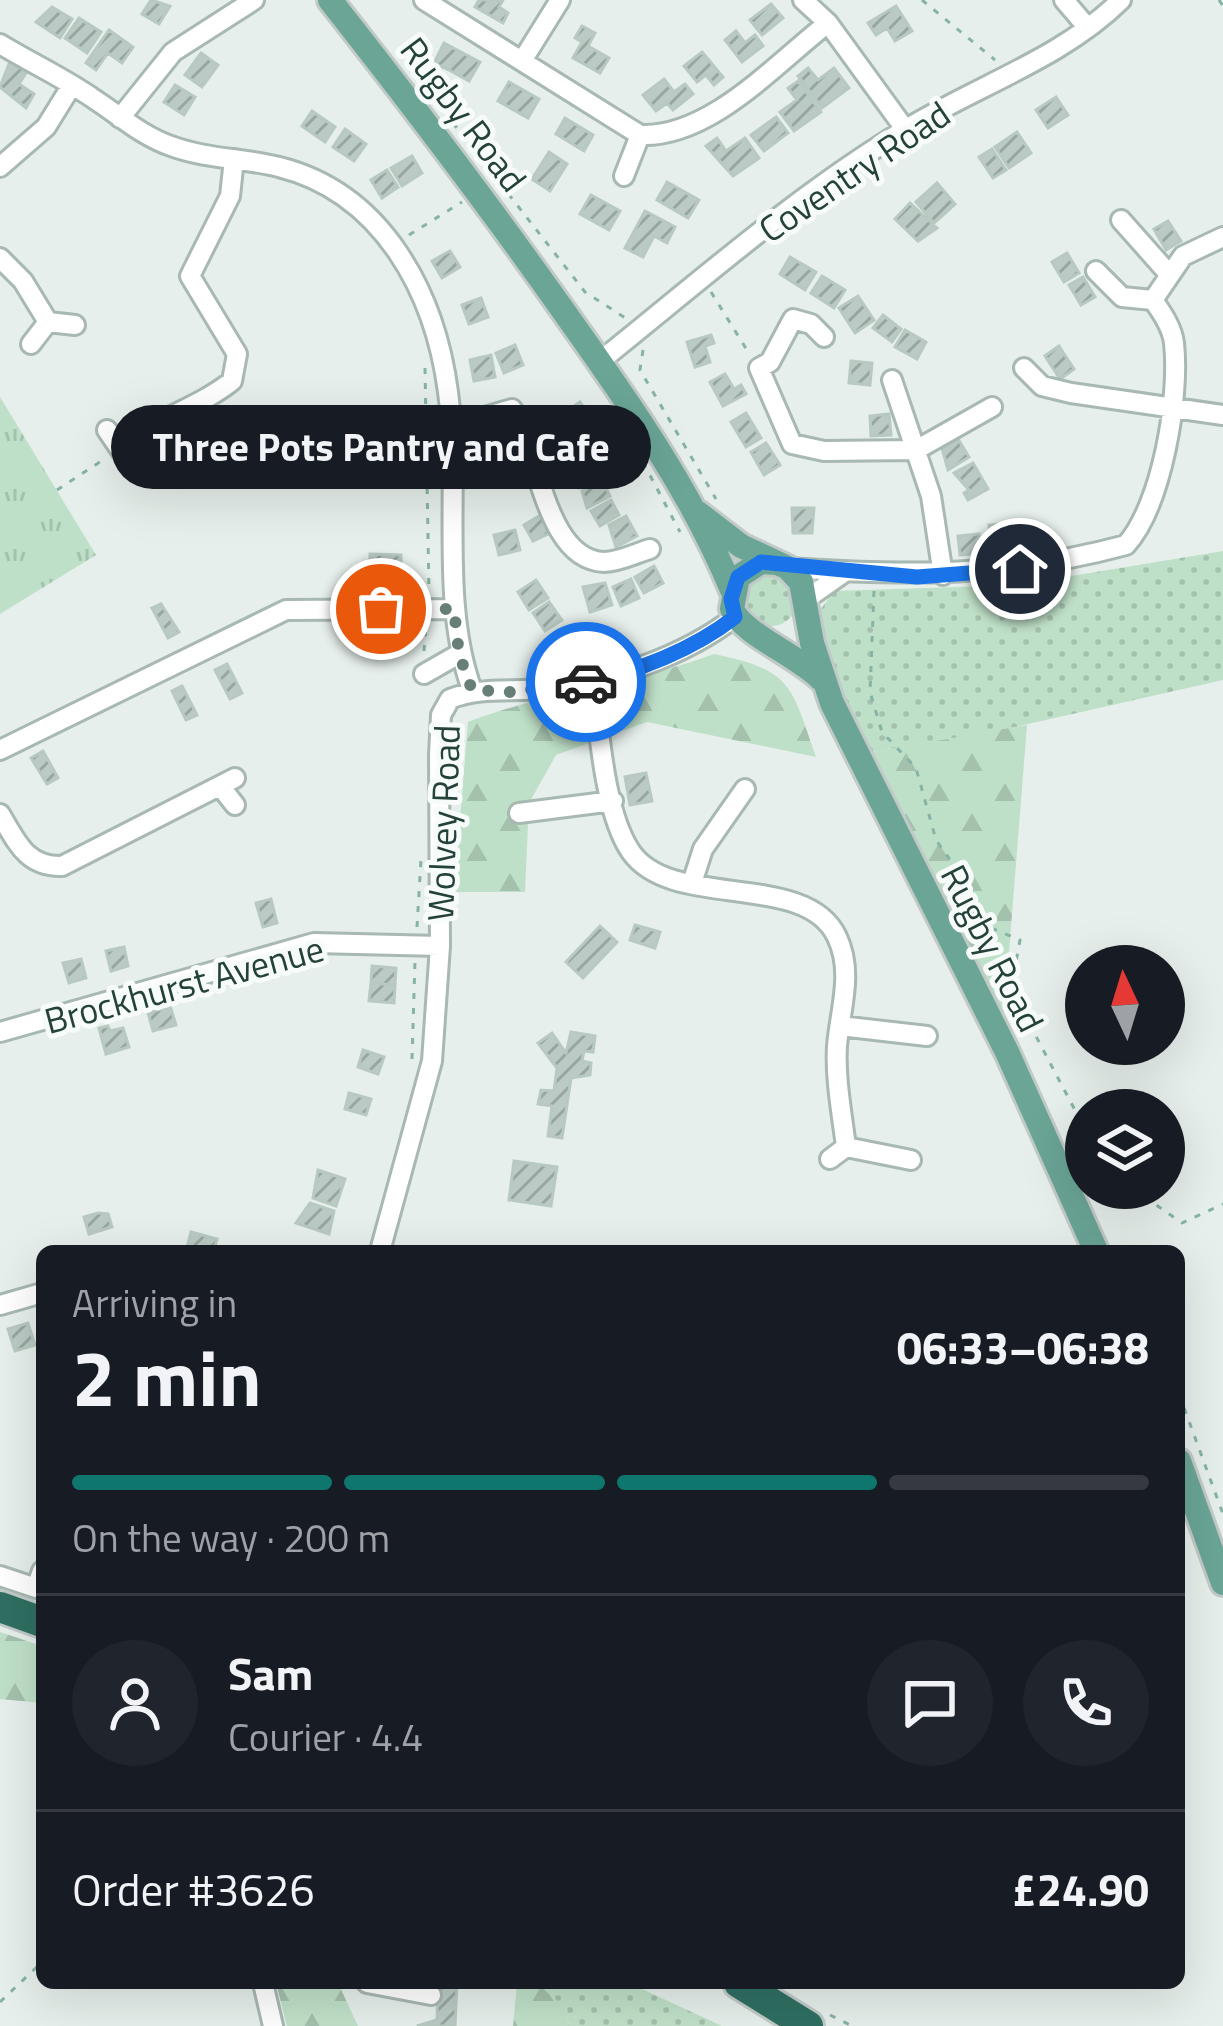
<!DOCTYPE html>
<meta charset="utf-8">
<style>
body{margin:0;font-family:"Titillium Web",sans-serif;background:#20242c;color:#f1f3f6;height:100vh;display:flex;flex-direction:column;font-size:45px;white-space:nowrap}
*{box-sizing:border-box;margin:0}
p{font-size:39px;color:#9ea1a6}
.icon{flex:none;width:66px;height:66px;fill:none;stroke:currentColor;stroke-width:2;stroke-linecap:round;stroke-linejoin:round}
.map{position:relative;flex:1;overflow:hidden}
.details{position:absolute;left:36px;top:1245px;width:1149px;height:744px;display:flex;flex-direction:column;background:#171b24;border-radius:18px;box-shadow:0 12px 48px #0002}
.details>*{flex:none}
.needle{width:78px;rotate:356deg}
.buttons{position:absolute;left:1065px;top:945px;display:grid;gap:24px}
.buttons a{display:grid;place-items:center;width:120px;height:120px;border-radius:50%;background:#171b24;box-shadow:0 12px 48px #0002;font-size:60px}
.pin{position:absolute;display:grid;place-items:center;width:102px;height:102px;color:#fff;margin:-51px;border:6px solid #fff;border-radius:50%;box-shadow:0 3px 12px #0007}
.courier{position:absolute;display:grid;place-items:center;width:120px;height:120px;margin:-60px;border:9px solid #1a73e8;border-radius:50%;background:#fff;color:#222;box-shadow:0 3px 15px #0007}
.bubble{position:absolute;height:84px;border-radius:42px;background:#171b24;box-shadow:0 12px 48px #0002;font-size:39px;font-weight:700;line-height:84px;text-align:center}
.head em{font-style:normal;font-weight:700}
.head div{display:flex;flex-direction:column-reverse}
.head{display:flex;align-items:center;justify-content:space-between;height:204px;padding:0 36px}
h1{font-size:78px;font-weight:700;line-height:90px}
.bar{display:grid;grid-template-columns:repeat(4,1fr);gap:18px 12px;align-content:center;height:144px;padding:0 36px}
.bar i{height:15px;border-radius:9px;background:#363941}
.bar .on{background:#0f766e}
.bar p{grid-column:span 4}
.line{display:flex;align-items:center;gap:30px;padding:0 36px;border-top:3px solid #363941}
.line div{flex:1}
.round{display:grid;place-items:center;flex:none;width:126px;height:126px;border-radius:63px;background:#20242c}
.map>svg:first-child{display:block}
.grass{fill:url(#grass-dots)}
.forest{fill:url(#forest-firs)}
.park{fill:url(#park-tufts)}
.building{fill:url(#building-hatch);stroke:#b8c9c2;stroke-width:3}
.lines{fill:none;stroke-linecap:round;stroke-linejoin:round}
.minor-casing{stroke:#a8b8b2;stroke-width:24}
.major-casing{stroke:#c2cac8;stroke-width:30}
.highway-casing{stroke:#c2cac8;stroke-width:36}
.path{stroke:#86b3a5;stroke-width:3;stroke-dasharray:6 9;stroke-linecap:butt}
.minor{stroke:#fff;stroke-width:18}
.major{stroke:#6aa596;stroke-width:24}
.highway{stroke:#2f6f62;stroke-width:30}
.done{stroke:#687f78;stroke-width:12;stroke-dasharray:0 21.6}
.route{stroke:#1a73e8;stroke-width:15}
.labels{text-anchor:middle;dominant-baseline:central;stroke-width:10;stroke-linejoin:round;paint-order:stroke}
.street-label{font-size:36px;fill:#24423a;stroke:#f7fbf9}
</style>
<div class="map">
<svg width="1223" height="2026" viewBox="0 0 1223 2026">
<defs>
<pattern id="grass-dots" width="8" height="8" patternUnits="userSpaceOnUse" patternTransform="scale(3)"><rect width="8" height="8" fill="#bfe0c8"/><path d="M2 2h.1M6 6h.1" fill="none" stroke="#a4c1ad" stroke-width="1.8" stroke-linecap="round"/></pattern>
<pattern id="forest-firs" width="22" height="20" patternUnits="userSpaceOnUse" patternTransform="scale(3)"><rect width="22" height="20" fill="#bfe0c8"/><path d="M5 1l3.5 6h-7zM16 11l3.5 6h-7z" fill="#a4c1ad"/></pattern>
<pattern id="park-tufts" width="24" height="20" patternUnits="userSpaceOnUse" patternTransform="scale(3)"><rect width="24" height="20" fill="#bfe0c8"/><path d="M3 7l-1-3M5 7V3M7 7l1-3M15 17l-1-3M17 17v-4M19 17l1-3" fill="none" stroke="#a4c1ad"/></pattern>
<pattern id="building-hatch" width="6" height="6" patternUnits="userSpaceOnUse" patternTransform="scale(3)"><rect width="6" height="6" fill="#bbcac4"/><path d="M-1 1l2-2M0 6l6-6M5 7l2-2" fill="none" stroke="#98a6a0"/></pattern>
</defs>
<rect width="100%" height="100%" fill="#e6efeb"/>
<path class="grass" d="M1223 551V680L1002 730 868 753 823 656 815 617 834 591 1017 585Z
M744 599a27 27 0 1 1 54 0a27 27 0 1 1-54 0Z
M537 1983H629L722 2026H569L566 2009Z"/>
<path class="forest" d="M714 654C793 670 791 686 816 757L647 722 556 755 529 803 525 892H454L468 722C548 691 634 684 714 654Z
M1027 725 1004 1015 868 753Z
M0 1632 42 1646V1703L0 1699Z
M276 1983H338L358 2026H287Z
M517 1983H537L566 2009 569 2026H513Z"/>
<path class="park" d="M0 397 96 555 0 614Z"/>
<path class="building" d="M151 0 170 6 159 24 142 14Z
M479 0H503L499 7 508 13 503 23 475 7Z
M771 4 783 18 762 35 750 20Z
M896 6 912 31 895 41 887 28 876 35 868 23Z
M52 7 72 19 60 38 36 22Z
M79 18 101 32 87 53 65 38Z
M582 26 595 33 588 46 609 58 600 73 573 58 582 42 575 38Z
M109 30 133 47 122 63 108 53 96 70 86 63Z
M736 31 745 43 755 35 763 46 742 62 725 40Z
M444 43 459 51 449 70 434 63Z
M459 51 480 62 469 81 449 70Z
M702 52 723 77 714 85 706 75 697 82 684 66Z
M201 53 218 65 202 87 185 75Z
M11 59 28 70 19 84 34 94 26 108 0 87Z
M808 68 818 80 834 68 849 88 822 108 798 76Z
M664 79 674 92 685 84 693 94 673 110 667 103 656 111 643 95Z
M798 81 821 112 794 131 780 112 797 100 788 88Z
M509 82 539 99 528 118 498 101Z
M175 85 195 97 184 115 164 102Z
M1056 97 1068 115 1048 128 1036 110Z
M312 111 335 127 325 142 302 126Z
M776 117 788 133 764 151 751 135Z
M565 118 593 135 584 151 556 134Z
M345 129 366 144 354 161 333 147Z
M1017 132 1031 153 1009 168 995 147Z
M717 138 726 151 745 138 759 158 733 176 706 146Z
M992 149 1006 170 993 178 979 157Z
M549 152 567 164 550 191 532 179Z
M412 156 422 173 402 186 391 168Z
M387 170 398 187 382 198 371 180Z
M667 182 699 200 688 218 657 200Z
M937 183 955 204 934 223 916 202Z
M591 195 620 211 609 230 580 214Z
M910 203 937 228 918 241 895 219Z
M645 211 675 227 667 243 654 236 643 257 625 248Z
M1168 221 1181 241 1166 250 1154 229Z
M450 251 460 267 442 278 432 261Z
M1067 253 1079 273 1064 282 1052 262Z
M790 257 816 272 805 290 780 274Z
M822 276 845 290 834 308 811 293Z
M1083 277 1095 297 1081 305 1069 285Z
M858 296 874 320 855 333 839 308Z
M481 298 488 317 469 324 462 305Z
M883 315 901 329 892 342 873 328Z
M905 330 926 342 917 359 895 347Z
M711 335 714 343 705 346 710 362 695 367 687 342Z
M515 345 523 365 504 373 496 353Z
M1059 346 1074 369 1060 379 1045 356Z
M491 355 495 377 474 381 470 360Z
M851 361 872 363 870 385 849 383Z
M725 374 734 389 741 385 746 394 723 406 710 382Z
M580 402 592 419 576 429 565 412Z
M746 413 761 438 746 447 731 422Z
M889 414 891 435 871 436 870 416Z
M958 439 969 457 948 470 942 448Z
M486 442 499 443 503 464 480 469 475 445Z
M766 443 780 465 764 475 751 452Z
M587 460 597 478 579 488 569 470Z
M973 463 988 489 968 500 964 493 969 490 954 473Z
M602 480 610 496 587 508 582 491Z
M611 500 619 515 600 526 591 511Z
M792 508H814L812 533H793Z
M542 514 552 532 533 541 524 525Z
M626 516 637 536 616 547 609 525Z
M1012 523 1014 545 991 547 989 525Z
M515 530 520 550 499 555 494 535Z
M979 534 981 553 960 555 958 536Z
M370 554 401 555V584H369Z
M654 566 663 583 644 593 635 577Z
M631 579 639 598 621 606 613 587Z
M536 580 548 598 529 610 518 592Z
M605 583 612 605 590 612 583 587Z
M369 584H401V596L369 595Z
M549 602 562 620 545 631 533 613Z
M161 604 179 632 168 638 152 608Z
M227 664 242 693 230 699 215 670Z
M182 686 197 715 186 720 172 691Z
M43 751 58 778 47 784 31 758Z
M646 773 652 801 630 805 625 777Z
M271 899 277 923 263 927 256 903Z
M635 925 660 932 655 948 630 940Z
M600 926 617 942 583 978 566 962Z
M124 947 128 966 111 971 106 951Z
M81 959 86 978 69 983 63 963Z
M372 966 396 968 395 985 371 983Z
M371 983 395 985 394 1003 369 1001Z
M170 1006 176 1025 153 1031 148 1013Z
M108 1026 110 1031 123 1028 129 1047 106 1054 99 1028Z
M571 1032 595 1036 593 1052 584 1051 582 1061 591 1063 590 1075 571 1078 562 1138 548 1136 552 1106 538 1104 541 1090 554 1091 557 1068 538 1043 552 1033 566 1053Z
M363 1050 384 1057 378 1074 358 1067Z
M349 1093 371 1099 366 1115 345 1109Z
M514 1161 557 1167 551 1206 509 1200Z
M318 1170 345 1179 336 1206 313 1198Z
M310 1203 334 1211 329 1234 296 1223Z
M98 1213 108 1214 112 1227 89 1234 84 1217Z
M191 1232 217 1239 214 1251H186Z
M28 1323 35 1345 15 1351 8 1329Z
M438 1983H457L455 2026H417L437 2020Z"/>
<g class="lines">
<defs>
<path id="minor" d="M424 0 640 135C710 138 775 64 828 23
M803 0 828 23 905 129
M1064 0 1087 27
M0 44C31 63 64 78 94 99 120 116 142 136 171 146 206 159 243 158 279 167 383 193 435 293 448 392 461 489 439 599 472 690
M522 61 560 0
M120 118 173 52 254 0
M0 167 46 127 72 85
M624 176 640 135
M1121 220 1168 273
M0 258 23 281 48 322 75 325
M1096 271 1122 297 1153 300
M1153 300 1183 256 1223 237
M824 337 811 324 793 319 770 362 759 368 792 444 824 451 916 450 992 407
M31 344 48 322
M599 362C699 282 798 194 908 128 977 86 1064 57 1121 0
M1024 368 1042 386 1071 393 1223 415
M892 380 931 496 943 575
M453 426 512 409C539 452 545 560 604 562 619 562 636 553 650 549
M107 430 130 464
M121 447C156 418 198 408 232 381L237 354 190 276 230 196 234 159
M788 568C911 576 1007 577 1126 545 1162 505 1180 397 1174 343 1172 327 1162 313 1153 300
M805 600 845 572
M424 674 459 654
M593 681C599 728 604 813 631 852 672 911 806 870 837 937 854 973 840 1009 837 1046 835 1079 842 1114 846 1147
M0 750 286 610 454 609
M220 786 235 805
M519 813 613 801
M0 814C17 842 26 867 62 866L235 778
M692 883 703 849 745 789
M840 1026 927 1036
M0 1032 314 943 440 946
M830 1159 846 1147 911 1160
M380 1251 432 1061 440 946 439 755 441 715 450 699C480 687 510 692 542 689 608 682 682 658 735 617
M0 1305 42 1293
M0 1576 36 1588 42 1571
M263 1983 273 2026
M367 1983 431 1995"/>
<path id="major" d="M330 0C412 104 491 208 567 316 629 403 691 491 732 590
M698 513 741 546 788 568 801 582 812 643 832 703 1007 1052 1096 1251
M776 563 761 562 738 577 732 609C743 634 795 654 820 678
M1179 1461 1223 1583"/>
<path id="highway" d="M0 1607 42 1622
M739 1983 808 2026"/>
</defs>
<use href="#minor" class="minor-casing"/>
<use href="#major" class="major-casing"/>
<use href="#highway" class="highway-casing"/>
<path class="path" d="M922 0 995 60
M1219 0 1223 6
M453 123 585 292 627 319
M409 235 462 202
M711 292 750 355
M643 350 640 370 716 499
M425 368 429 592
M636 449 680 532
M57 490 106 458
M874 591 870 692 882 732 916 768 936 840 956 868 977 922 1020 940 1011 989 1086 1131
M424 651 426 625
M417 927 421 859
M412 1059 415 961
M1132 1188 1182 1223 1223 1204
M1179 1394 1223 1514
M0 2002 42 1962
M830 2015 852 2026"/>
<use href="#minor" class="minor"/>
<use href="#major" class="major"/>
<use href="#highway" class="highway"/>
</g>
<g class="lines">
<path class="done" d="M381 609H454L459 654 472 690 512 692 586 682"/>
<path class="route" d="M586 682C637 672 694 649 735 617L731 599 738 577 761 562 917 577 1020 569"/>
</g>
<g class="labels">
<g class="street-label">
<text transform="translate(464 114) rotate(53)">Rugby Road</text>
<text transform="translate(854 171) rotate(-34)">Coventry Road</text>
<text transform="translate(443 823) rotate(-88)">Wolvey Road</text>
<text transform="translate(993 948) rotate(63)">Rugby Road</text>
<text transform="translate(184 984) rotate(-15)">Brockhurst Avenue</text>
</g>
</g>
</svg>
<div class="buttons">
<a><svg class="needle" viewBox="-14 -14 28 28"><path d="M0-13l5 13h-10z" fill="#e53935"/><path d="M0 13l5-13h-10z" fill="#9ea1a6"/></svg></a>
<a><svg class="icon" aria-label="layers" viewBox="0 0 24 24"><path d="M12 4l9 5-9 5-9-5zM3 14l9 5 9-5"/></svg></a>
</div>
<div class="pin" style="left:381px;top:609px;background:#ea580c"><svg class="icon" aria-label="bag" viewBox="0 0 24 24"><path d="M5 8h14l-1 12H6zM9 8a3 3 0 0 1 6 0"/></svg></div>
<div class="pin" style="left:1020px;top:569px;background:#1f2937"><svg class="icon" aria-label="home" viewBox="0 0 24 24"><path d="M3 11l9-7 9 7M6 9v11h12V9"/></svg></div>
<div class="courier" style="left:586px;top:682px"><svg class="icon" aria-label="car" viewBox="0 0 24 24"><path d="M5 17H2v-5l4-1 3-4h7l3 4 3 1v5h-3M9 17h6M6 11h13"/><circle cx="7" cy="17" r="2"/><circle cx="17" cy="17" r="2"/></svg></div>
<div class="bubble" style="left:111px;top:405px;width:540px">Three Pots Pantry and Cafe</div>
<section class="details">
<div class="head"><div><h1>2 min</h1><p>Arriving in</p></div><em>06:33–06:38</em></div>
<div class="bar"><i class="on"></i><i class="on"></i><i class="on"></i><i></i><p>On the way · 200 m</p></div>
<div class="line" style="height:216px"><a class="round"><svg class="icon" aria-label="person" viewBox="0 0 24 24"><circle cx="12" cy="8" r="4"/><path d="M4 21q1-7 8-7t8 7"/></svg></a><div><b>Sam</b><p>Courier · 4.4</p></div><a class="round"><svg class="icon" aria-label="chat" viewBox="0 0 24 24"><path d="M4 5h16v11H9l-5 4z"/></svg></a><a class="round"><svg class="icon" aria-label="phone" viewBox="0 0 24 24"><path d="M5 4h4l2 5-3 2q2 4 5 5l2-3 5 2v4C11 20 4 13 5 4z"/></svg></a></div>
<div class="line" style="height:156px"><div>Order #3626</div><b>£24.90</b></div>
</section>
</div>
